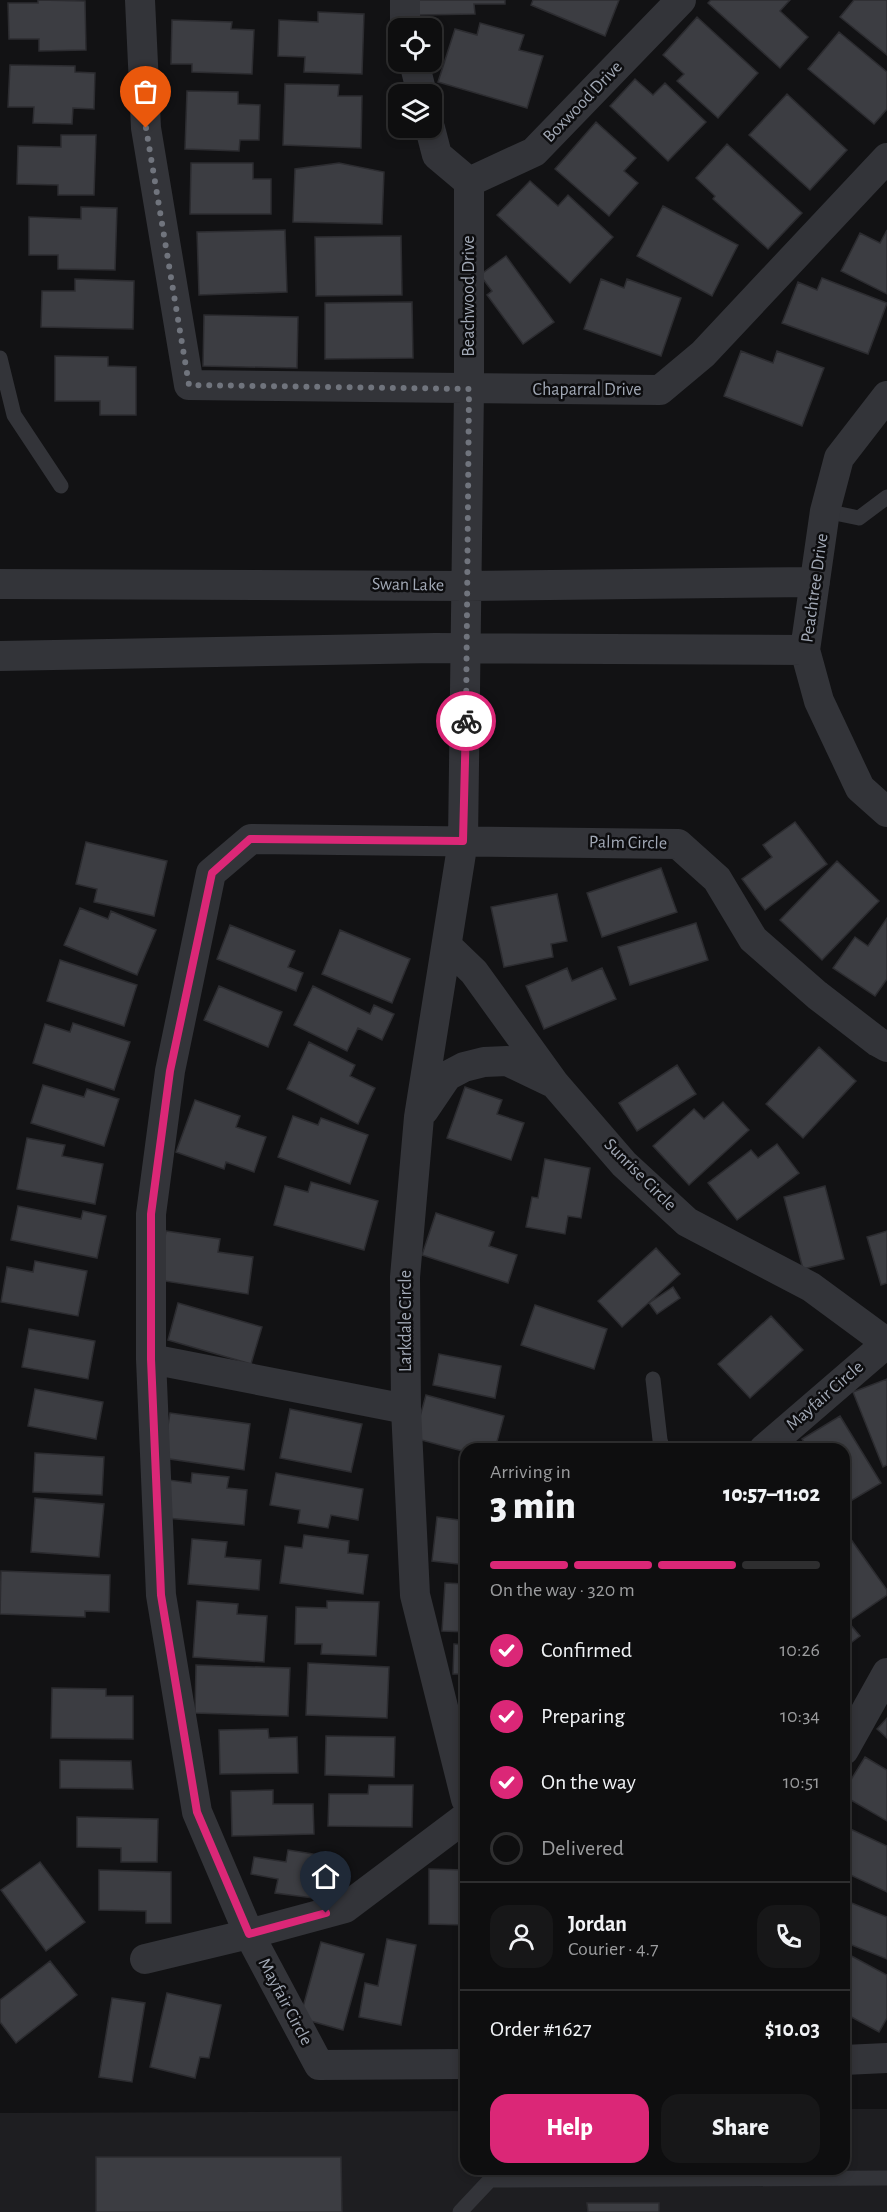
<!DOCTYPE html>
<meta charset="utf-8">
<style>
body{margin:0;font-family:"Alegreya Sans",sans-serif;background:#171718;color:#f1f3f6;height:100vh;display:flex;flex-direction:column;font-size:22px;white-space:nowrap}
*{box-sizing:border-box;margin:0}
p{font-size:20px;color:#9b9c9e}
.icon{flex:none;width:33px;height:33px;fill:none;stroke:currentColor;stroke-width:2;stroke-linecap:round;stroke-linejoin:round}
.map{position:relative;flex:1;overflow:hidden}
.sheet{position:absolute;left:460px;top:1443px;width:390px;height:732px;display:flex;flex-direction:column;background:#0e0e0f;border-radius:18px;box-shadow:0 3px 9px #0003,0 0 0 2px #2e2e2f}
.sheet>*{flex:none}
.controls{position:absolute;left:388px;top:18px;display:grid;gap:12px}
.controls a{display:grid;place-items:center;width:54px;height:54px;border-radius:12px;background:#0e0e0f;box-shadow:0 3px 9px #0003,0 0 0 2px #2e2e2f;font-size:30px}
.pin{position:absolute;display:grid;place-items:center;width:51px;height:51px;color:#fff;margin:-62px -26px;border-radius:50% 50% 50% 0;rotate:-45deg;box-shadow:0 0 6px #0007}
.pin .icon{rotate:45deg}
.courier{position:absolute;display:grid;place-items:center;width:60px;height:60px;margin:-30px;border:4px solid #db2777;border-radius:50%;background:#fff;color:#222;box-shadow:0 2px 8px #0007}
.summary em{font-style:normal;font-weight:800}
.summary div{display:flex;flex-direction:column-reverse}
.summary{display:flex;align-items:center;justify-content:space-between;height:102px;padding:0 30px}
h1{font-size:39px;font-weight:800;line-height:45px}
.bar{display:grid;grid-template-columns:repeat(4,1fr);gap:9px 6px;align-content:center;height:72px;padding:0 30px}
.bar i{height:8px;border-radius:4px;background:#2e2e2f}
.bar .on{background:#db2777}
.bar p{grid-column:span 4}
.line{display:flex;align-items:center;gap:15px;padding:0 30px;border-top:2px solid #2e2e2f}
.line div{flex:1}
.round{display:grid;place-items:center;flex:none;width:63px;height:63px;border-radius:18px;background:#171718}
ol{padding:0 30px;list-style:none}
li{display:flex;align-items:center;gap:18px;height:66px}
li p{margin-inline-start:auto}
li .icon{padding:6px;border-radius:50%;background:#db2777;color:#fff;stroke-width:4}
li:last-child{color:#9b9c9e}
li i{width:33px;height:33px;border:3px solid #2e2e2f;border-radius:50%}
.primary-button{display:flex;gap:12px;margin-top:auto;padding:12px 30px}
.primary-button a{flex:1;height:69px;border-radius:18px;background:#db2777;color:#fff;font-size:24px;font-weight:800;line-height:69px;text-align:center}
.primary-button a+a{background:#171718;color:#f1f3f6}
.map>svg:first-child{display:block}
.built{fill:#1e1e21}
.building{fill:#3c3d42;stroke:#2c2c30;stroke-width:1.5}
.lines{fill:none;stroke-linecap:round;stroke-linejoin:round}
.service{stroke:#333439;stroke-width:15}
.minor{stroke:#333439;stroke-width:30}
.done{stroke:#70747d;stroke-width:6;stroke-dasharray:0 10.8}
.route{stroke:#db2777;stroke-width:8}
.labels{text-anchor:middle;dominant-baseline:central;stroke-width:5;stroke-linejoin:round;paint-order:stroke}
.street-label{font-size:18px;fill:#a2a9b6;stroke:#0d0d0f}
</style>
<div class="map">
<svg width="887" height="2212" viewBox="0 0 887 2212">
<rect width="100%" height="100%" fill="#121214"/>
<path class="built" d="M845 2109H887V2212H0V2113L466 2111V2169H844Z"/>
<path class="building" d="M38 0 85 1 86 50 39 51V39H9L8 3H38Z
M418 0H505V4H474L475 14 419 15Z
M533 0H619L605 36 531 5Z
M711 0H790L780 11 808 37 780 68 708 3Z
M854 0H887V55L840 17Z
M318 12 364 14 362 74 304 72 305 57 278 56 279 20 318 22Z
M697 17 758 73 718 118 677 81 684 74 663 55Z
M172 20 232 22 231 29 254 30 252 74 192 72V64H171Z
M480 23 524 35 519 50 543 56 527 108 438 82 455 29 477 35Z
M839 32 887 72V109L874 124 808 69Z
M10 65 75 66V72L95 73 94 109 73 108 72 124 33 123 34 107H8Z
M635 79 653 95 665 83 706 122 668 161 610 106Z
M285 84 339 85 338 96H362L361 148 283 145Z
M187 91 238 92V104L260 105 259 140H240L239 151 185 149Z
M787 94 847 150 810 190 749 135Z
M596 122 636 158 624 171 638 183 609 216 555 169Z
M61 135H96L94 195H58V185L17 184 18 146 61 147Z
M727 144 802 213 768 249 713 199 715 196 696 178Z
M191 163H253V179H271V214H190Z
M339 163 384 172 382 224 293 222 295 169Z
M530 181 558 206 568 195 613 237 570 283 497 215Z
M663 206 738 245 712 296 637 256Z
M81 207 117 208 115 270 58 269V255H29V217L81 219Z
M285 230 287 292 199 295 197 232Z
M887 230V294L841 271 860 233 880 243Z
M401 236 402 295 316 296 315 237Z
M506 256 554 322 523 344 487 295 492 291 480 275Z
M822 278 887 303 868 354 782 323 798 282 817 290Z
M75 279 134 281 133 329 41 327 42 291H75Z
M601 279 624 288 627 279 681 298 661 356 584 329Z
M412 302 413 358 325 359V303Z
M204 315 298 317 297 368 203 366Z
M741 351 773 363 777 351 824 368 802 426 724 396Z
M55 356 108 357V366L136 367V415H100V401H55Z
M795 822 827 864 765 910 742 879 772 857 763 845Z
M86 842 167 861 154 916 94 902 97 889 76 884Z
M837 861 879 901 822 960 780 920Z
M661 868 677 912 602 937 587 893Z
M557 894 567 941 551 944 553 957 504 967 491 907Z
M80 908 108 919 111 911 156 930 137 975 64 945Z
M887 918V979L875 996 833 968 855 937 868 946Z
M696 923 708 960 630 985 618 947Z
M230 925 295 951 288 967 303 973 296 991 217 959Z
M340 930 410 959 392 1003 322 974Z
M60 960 137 985 124 1026 47 1001Z
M567 968 572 981 602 968 616 999 544 1029 526 986Z
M219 986 282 1012 268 1047 204 1020Z
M313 986 370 1014 374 1005 394 1014 382 1040 358 1028 347 1051 294 1025Z
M73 1023 130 1042 114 1090 33 1063 45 1024 70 1032Z
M309 1042 355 1065 350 1076 375 1088 358 1124 287 1089Z
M819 1047 856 1081 803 1138 766 1104Z
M677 1065 696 1094 637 1131 619 1103Z
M43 1085 84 1097 87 1089 119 1099 104 1146 31 1123Z
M465 1087 502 1100 497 1114 524 1123 511 1160 447 1138Z
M195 1100 240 1116 236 1127 266 1137 254 1172 226 1162 224 1169 176 1152Z
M723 1102 749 1130 689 1185 653 1146 694 1109 704 1119Z
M293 1116 318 1125 321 1118 368 1135 350 1184 278 1157Z
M27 1138 65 1145 62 1156 103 1164 95 1204 17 1189Z
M777 1144 799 1173 737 1220 708 1183 751 1150 758 1158Z
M545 1159 590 1168 581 1218 568 1216 565 1234 526 1227 532 1197 538 1198Z
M311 1182 378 1201 364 1250 274 1225 285 1186 308 1192Z
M825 1186 844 1259 803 1269 784 1197Z
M18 1206 81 1219 83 1211 106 1216 97 1258 11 1240Z
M436 1213 494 1232 489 1246 517 1255 508 1283 422 1255Z
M166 1231 220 1239 218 1252 253 1257 248 1294 158 1280Z
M887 1231V1283L881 1285 867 1237Z
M656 1248 680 1274 622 1327 598 1301Z
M35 1261 87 1271 78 1316 1 1302 7 1267 33 1272Z
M673 1287 680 1298 657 1314 649 1303Z
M178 1303 262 1327 251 1364 168 1340Z
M535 1305 607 1329 594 1369 521 1345Z
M771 1316 803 1350 750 1398 718 1364Z
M29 1329 95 1341 88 1379 22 1367Z
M439 1354 501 1366 495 1398 433 1385Z
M887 1379V1465L883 1467 853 1392Z
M35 1389 103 1402 96 1439 28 1426Z
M426 1395 504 1416 495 1449H466V1452L414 1438Z
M290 1409 362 1424 351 1472 280 1458Z
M170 1413 250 1424 244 1470 163 1458Z
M840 1416 881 1483 844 1505V1449H808L802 1439Z
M35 1453 104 1457 102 1495 33 1492Z
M192 1473 229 1477 227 1488 247 1490 244 1525 166 1518 169 1480 191 1483Z
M276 1473 363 1489 358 1520 331 1515 328 1528 298 1523 300 1510 270 1505Z
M35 1498 104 1504 99 1557 31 1552Z
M437 1517 466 1521V1565L432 1561Z
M304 1535 349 1541 348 1553 368 1555 363 1594 280 1583 285 1546 302 1548Z
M850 1538 887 1590V1595L852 1619 844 1608V1541Z
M192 1539 227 1542 225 1557 261 1560 259 1590 188 1584Z
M1 1571 110 1575 109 1612 85 1611V1617L0 1614Z
M445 1583 466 1584V1632L442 1631Z
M197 1601 238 1604 237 1614 267 1616 264 1662 193 1657Z
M327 1601 379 1602 376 1656 321 1654 322 1644H295L296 1607 327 1608Z
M844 1617 860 1636 844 1648Z
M454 1644 466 1645V1674H453Z
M308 1663 389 1667 387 1718 306 1715Z
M196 1665 290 1668 288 1716 195 1713Z
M52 1688 106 1689V1696H133V1739L51 1738Z
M887 1718V1738L877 1729Z
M268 1729 269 1738 297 1737 298 1773 220 1774 219 1730Z
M326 1736 395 1737 394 1777 325 1775Z
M865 1757 887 1770V1821L844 1796V1791Z
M60 1760 131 1761 133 1789 60 1788Z
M369 1785H413L412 1827 328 1826 329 1794H368Z
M273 1790V1804H313L314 1834 232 1836 231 1791Z
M77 1817 158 1819 157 1862H121V1848L77 1847Z
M844 1826 887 1846V1892L844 1872Z
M288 1850 320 1855 313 1898 275 1893 278 1879 251 1874 254 1857 286 1862Z
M40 1862 85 1922 46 1951 1 1890Z
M429 1869 466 1870V1925L429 1924Z
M99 1870 171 1872V1923H146V1911L99 1910Z
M844 1900 887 1917V1959L844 1942Z
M387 1939 416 1945 401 2025 359 2017 365 1983 378 1986Z
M321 1942 364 1954 343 2030 300 2018Z
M844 1952 887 1975V2018L879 2032 844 2013Z
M50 1961 77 1995 16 2043 0 2022V2000Z
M167 1993 221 2005 209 2058 200 2057 195 2078 150 2067Z
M112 1998 145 2003 132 2082 99 2077Z
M96 2157H341L342 2212H96Z
M587 2203H659V2212H588Z"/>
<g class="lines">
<path class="service" d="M0 358 14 415 61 486
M825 511 859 518 887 497
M653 1379 660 1440 663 1449
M460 2212 490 2180 887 2178"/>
<path class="minor" d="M140 0 146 128 189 385 660 390 703 354 887 158
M405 0V28
M414 62 422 94
M430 128 437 155 469 182V389L463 841 419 1117 405 1277 406 1409 415 1595 466 1799
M469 182 534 152 681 0
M887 396 839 458 825 511 805 650 819 701 860 788 887 812
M0 584 467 586 815 582
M0 656 435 648 805 650
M447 946 474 972 554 1083 624 1164 687 1222 811 1287 887 1343
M424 1110 447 1076 464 1067 484 1062 507 1061 551 1082
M151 1359 406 1409
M764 1449 887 1343
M844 1750 887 1673
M145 1959 249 1934 345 1908 466 1817
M844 2060 887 2058
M466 2064 319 2065 249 1934 197 1812 161 1595 151 1359V1214L170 1071 211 873 251 839 678 844 717 879 753 939 817 995 878 1042 887 1047"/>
</g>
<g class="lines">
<path class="done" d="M146 128 189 385 469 389 466 721"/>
<path class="route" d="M326 1913 249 1934 197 1812 161 1595 151 1359V1214L170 1071 212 873 250 839 463 841 466 721"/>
</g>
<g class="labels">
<g class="street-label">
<text transform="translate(583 102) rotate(-46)">Boxwood Drive</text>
<text transform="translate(469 296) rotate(-90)">Beachwood Drive</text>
<text x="587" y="390">Chaparral Drive</text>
<text transform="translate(408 585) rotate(1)">Swan Lake</text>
<text transform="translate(815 588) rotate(-82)">Peachtree Drive</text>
<text transform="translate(628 843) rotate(1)">Palm Circle</text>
<text transform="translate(640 1175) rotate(45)">Sunrise Circle</text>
<text transform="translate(406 1321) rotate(-90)">Larkdale Circle</text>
<text transform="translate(825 1396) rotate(-41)">Mayfair Circle</text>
<text transform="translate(285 2002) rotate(62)">Mayfair Circle</text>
</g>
</g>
</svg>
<div class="controls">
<a><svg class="icon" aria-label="locate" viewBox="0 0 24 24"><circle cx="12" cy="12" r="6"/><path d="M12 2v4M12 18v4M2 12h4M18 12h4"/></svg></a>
<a><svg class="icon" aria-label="layers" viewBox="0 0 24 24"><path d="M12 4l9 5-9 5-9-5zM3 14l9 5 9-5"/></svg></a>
</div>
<div class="pin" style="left:146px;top:128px;background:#ea580c"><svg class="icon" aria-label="bag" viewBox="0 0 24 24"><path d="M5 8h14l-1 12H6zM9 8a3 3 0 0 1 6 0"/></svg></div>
<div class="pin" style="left:326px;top:1913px;background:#1f2937"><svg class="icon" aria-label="home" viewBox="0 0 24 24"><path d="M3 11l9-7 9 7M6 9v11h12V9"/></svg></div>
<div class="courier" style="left:466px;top:721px"><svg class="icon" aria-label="bike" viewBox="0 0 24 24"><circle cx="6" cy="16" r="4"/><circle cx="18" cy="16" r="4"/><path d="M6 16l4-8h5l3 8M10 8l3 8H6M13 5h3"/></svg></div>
<section class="sheet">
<div class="summary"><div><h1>3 min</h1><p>Arriving in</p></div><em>10:57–11:02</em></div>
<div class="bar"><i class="on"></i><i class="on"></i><i class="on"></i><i></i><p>On the way · 320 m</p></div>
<ol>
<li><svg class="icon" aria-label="check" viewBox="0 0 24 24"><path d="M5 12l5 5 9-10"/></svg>Confirmed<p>10:26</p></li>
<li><svg class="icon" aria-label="check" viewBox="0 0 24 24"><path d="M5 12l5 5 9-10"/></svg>Preparing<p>10:34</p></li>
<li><svg class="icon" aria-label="check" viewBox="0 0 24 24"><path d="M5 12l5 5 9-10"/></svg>On the way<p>10:51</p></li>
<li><i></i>Delivered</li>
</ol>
<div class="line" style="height:108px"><a class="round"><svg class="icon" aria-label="person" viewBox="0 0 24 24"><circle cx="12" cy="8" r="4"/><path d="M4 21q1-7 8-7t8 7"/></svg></a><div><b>Jordan</b><p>Courier · 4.7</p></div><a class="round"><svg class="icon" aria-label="phone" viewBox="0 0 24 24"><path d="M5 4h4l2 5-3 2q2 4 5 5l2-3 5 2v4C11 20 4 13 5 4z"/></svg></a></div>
<div class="line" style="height:78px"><div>Order #1627</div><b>$10.03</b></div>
<div class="primary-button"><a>Help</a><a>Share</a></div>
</section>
</div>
